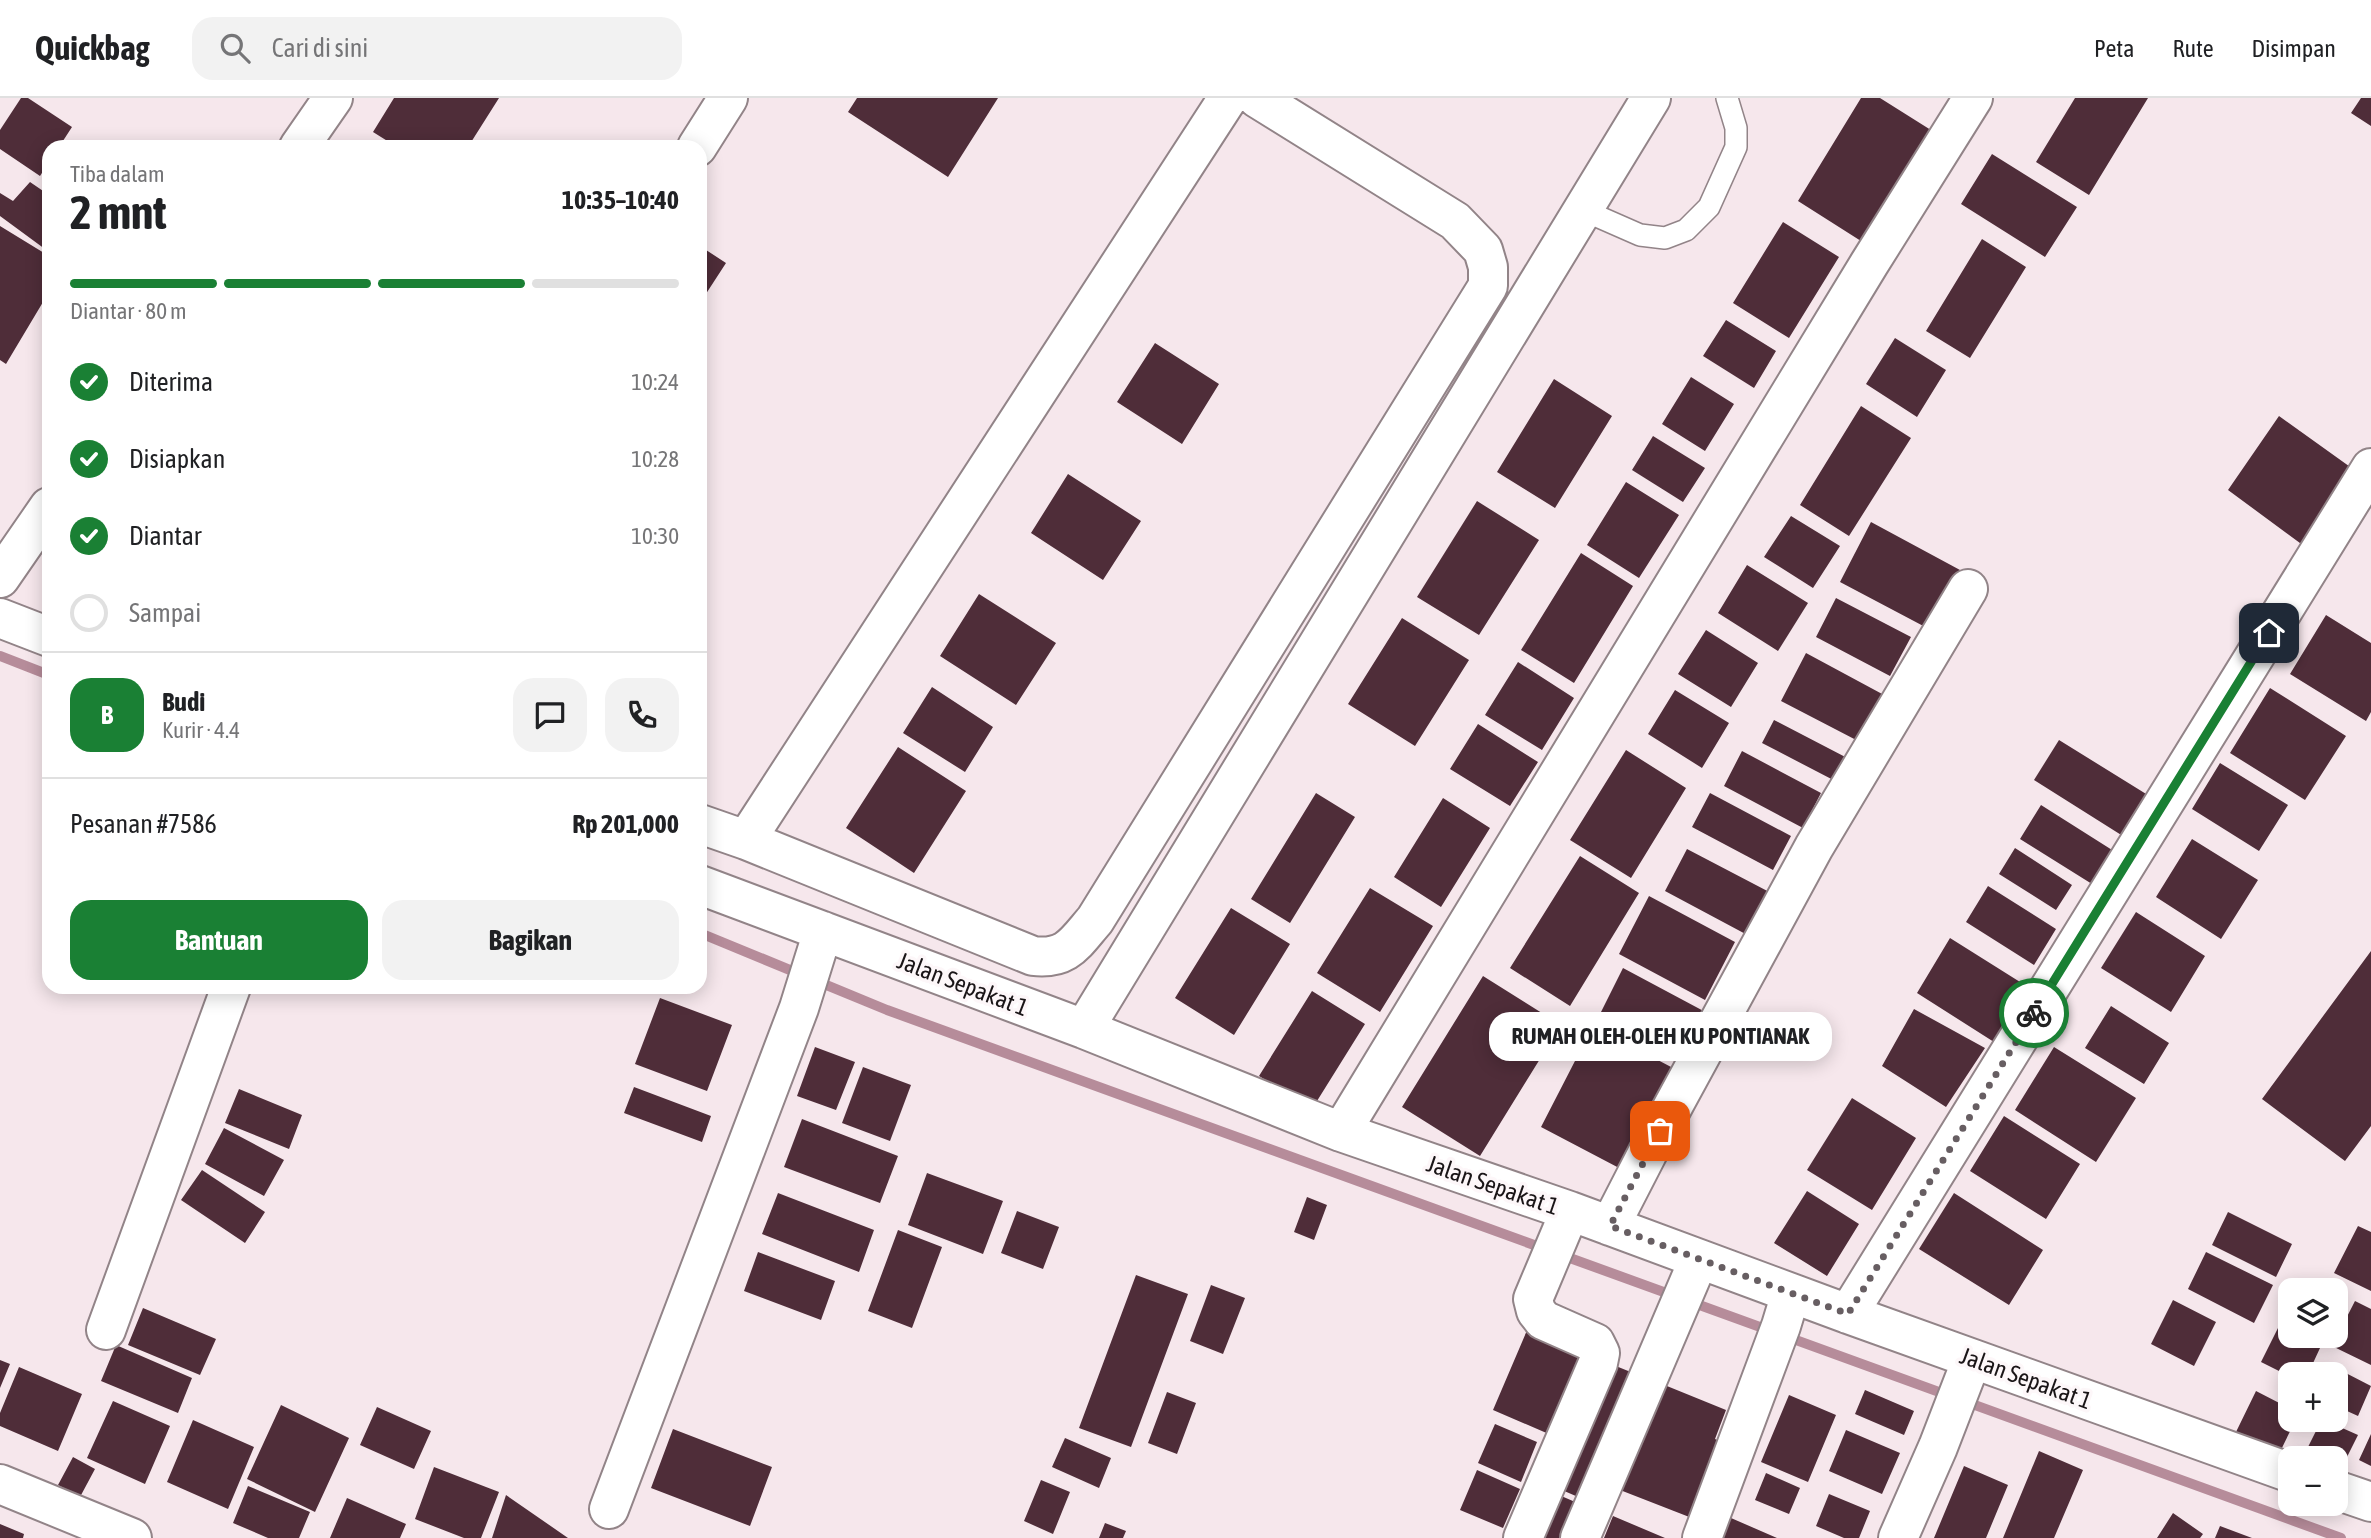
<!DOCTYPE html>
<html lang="id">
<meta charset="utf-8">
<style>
body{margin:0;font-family:"Asap Condensed",sans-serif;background:#f2f2f2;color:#202124;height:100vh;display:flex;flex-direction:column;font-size:26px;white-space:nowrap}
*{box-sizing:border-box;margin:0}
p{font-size:23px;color:#757577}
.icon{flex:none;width:38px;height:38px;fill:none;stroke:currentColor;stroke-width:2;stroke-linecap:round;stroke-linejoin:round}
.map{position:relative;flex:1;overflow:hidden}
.side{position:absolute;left:42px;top:42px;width:665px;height:854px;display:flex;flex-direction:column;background:#fff;border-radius:21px;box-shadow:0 4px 18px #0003}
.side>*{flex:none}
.tools{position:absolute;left:2278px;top:1180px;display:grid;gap:14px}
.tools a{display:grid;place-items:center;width:70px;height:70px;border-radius:14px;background:#fff;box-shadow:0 4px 18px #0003;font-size:35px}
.pin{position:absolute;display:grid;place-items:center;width:60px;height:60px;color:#fff;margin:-30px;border-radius:14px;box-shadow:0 4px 10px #0006}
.courier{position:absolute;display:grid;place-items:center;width:70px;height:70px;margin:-35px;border:5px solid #1a8034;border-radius:50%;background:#fff;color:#222;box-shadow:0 2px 9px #0007}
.bubble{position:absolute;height:49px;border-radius:21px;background:#fff;box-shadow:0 4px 18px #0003;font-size:23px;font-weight:700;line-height:49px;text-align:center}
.summary em{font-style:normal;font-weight:700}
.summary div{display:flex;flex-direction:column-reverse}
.summary{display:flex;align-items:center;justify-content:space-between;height:119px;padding:0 28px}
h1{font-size:46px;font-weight:700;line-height:52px}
.bar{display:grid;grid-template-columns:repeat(4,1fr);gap:10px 7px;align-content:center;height:84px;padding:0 28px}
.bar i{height:9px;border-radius:5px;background:#e0e0e0}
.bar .on{background:#1a8034}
.bar p{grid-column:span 4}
.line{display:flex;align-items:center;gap:18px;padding:0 28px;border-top:2px solid #e0e0e0}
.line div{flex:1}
.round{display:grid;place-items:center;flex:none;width:74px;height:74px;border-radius:21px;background:#f2f2f2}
ol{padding:0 28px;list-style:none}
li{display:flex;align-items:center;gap:21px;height:77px}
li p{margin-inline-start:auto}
li .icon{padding:7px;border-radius:50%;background:#1a8034;color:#fff;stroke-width:4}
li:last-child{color:#757577}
li i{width:38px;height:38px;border:4px solid #e0e0e0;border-radius:50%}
.primary-button{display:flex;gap:14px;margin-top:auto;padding:14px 28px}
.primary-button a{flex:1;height:80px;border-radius:21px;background:#1a8034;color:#fff;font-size:28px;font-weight:700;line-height:80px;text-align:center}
.primary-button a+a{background:#f2f2f2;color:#202124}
header{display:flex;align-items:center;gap:42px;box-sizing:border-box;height:98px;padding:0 35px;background:#fff;border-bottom:2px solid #e0e0e0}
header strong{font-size:33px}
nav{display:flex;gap:38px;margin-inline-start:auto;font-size:24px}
.search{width:490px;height:63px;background:#f2f2f2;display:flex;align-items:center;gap:18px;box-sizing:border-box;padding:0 24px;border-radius:21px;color:#757577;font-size:26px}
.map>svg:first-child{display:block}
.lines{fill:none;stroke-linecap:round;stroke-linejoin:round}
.stream{stroke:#b68c9a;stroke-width:10}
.building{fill:#4f2d39}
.service-casing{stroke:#928488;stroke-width:24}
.minor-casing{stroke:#928488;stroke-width:42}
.service{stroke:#fff;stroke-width:21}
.minor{stroke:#fff;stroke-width:38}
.done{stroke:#675e62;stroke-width:7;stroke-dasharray:0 12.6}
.route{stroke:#1a8034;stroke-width:9}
.labels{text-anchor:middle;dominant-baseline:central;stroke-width:7;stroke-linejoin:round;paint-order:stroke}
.street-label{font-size:24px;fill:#1a1517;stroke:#fdf7f9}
</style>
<header>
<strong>Quickbag</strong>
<div class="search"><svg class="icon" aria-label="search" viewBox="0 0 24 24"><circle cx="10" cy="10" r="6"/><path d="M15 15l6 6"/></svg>Cari di sini</div>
<nav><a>Peta</a><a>Rute</a><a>Disimpan</a></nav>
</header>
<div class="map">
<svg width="2371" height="1440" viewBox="0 0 2371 1440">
<rect width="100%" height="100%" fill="#f6e7ec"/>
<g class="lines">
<path class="stream" d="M0 558 49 577
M700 835 887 912 2341 1440"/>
</g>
<path class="building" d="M21 0H28L72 29 59 49H49V64L40 78 0 51V32Z
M394 0H499L468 49H397L373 34Z
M857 0H998L948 79 848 14Z
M1861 0H1880L1942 39 1872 150 1798 103Z
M2075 0H2148L2089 97 2036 64Z
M2361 0H2371V28L2351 15Z
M1992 56 2077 109 2045 159 1961 106Z
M30 84 49 97V154L0 118V95L13 103Z
M1783 124 1839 159 1789 240 1733 205Z
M0 128 49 158V194L6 266 0 262Z
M1982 141 2026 169 1970 260 1926 233Z
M703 150 726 165 700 205V155Z
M1726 222 1776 253 1754 290 1703 258Z
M1895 240 1946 272 1917 319 1866 286Z
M1155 245 1219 286 1182 346 1117 304Z
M1691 279 1734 306 1705 353 1662 326Z
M1554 281 1612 318 1555 410 1497 374Z
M1861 308 1911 340 1849 438 1800 407Z
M2279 318 2353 371 2304 448 2228 392Z
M1653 338 1705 370 1683 404 1632 372Z
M1068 376 1141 423 1103 482 1031 435Z
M1626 384 1679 417 1639 480 1587 447Z
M1477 403 1539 442 1479 537 1417 499Z
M1791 418 1840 448 1813 490 1764 459Z
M1871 424 1960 472 1929 531 1840 484Z
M1581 455 1633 488 1574 585 1521 552Z
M1747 467 1808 505 1778 553 1718 515Z
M979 496 1056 545 1016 607 940 558Z
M1836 500 1911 539 1890 578 1816 539Z
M2326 517 2371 545V614L2366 623 2290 576Z
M1402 520 1469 562 1415 648 1348 606Z
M1706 532 1758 565 1731 609 1678 576Z
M1806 555 1884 597 1860 644 1781 603Z
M1518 564 1574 600 1542 652 1485 617Z
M932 589 993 629 965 674 903 635Z
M2270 590 2346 638 2305 702 2230 655Z
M1675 592 1729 625 1702 670 1648 636Z
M1774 622 1853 663 1841 686 1762 645Z
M1478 626 1538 664 1510 708 1450 671Z
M2059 642 2151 699 2126 740 2034 682Z
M898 649 966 693 914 775 846 730Z
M1626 652 1686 690 1631 780 1570 742Z
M1742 653 1821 695 1803 730 1724 688Z
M2220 665 2288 707 2259 753 2192 711Z
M1316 695 1355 719 1290 825 1251 801Z
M1710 695 1791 738 1773 772 1692 729Z
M1443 700 1490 730 1441 809 1394 779Z
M2041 707 2120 757 2100 791 2020 741Z
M2192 741 2258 782 2221 841 2156 799Z
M2015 750 2072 787 2056 812 1999 776Z
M1687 751 1775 797 1753 840 1665 793Z
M1580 758 1639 795 1570 908 1510 870Z
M1988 788 2056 831 2034 867 1966 824Z
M1370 790 1433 828 1380 914 1317 875Z
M1649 798 1735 844 1705 902 1619 856Z
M1231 810 1290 846 1234 937 1175 900Z
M2136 814 2205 858 2171 914 2101 870Z
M1950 840 2028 889 1994 944 1917 895Z
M2371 853V1028L2345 1063 2262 1001Z
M1623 870 1711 917 1689 960 1601 914Z
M1483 878 1561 927 1480 1058 1402 1009Z
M1312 893 1365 926 1312 1011 1259 978Z
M660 900 732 927 707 993 635 966Z
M2111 908 2169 945 2144 986 2085 950Z
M1914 911 1985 950 1946 1009 1882 968Z
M1593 928 1673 970 1621 1071 1541 1029Z
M815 949 855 964 836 1012 797 998Z
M2054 949 2136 1000 2096 1064 2015 1012Z
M863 969 911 987 890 1043 842 1025Z
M634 989 711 1018 702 1044 624 1015Z
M239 991 302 1017 289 1051 225 1025Z
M1852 1000 1916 1040 1872 1112 1807 1072Z
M2004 1018 2080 1066 2046 1121 1970 1073Z
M802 1021 898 1058 880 1105 784 1069Z
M224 1030 284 1062 264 1098 205 1066Z
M202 1072 265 1114 245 1145 181 1102Z
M927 1075 1003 1103 983 1156 908 1127Z
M1807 1093 1859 1126 1827 1178 1774 1145Z
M778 1095 874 1132 859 1174 762 1136Z
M1954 1095 2043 1152 2009 1207 1919 1151Z
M1307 1099 1327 1107 1314 1142 1294 1134Z
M1017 1113 1059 1129 1043 1171 1001 1155Z
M2228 1114 2292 1146 2276 1179 2212 1147Z
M2358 1128 2371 1134V1193L2334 1175Z
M898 1132 942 1149 912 1230 868 1213Z
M758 1154 835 1183 821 1222 744 1193Z
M2206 1154 2273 1187 2254 1225 2188 1191Z
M1136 1177 1188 1196 1131 1349 1079 1330Z
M1211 1187 1245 1200 1223 1256 1190 1243Z
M2173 1202 2216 1224 2194 1268 2151 1246Z
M2355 1203 2371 1211V1267L2332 1248Z
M143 1210 216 1241 200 1277 128 1247Z
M2288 1210 2291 1212V1237H2326L2308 1276H2291V1279L2261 1264Z
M1528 1230 1593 1258 1558 1340 1493 1312Z
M116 1247 192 1280 178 1315 101 1283Z
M0 1262 10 1266 0 1290Z
M1606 1264 1643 1279 1592 1405 1555 1389Z
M19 1269 82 1296 58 1353 0 1328V1315Z
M2338 1271 2371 1288 2358 1318 2336 1308Z
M1662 1286 1726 1312 1715 1341 1727 1346 1697 1422 1620 1392Z
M1865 1292 1914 1313 1904 1337 1855 1316Z
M2256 1293 2291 1311V1321H2296L2279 1356 2236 1334Z
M1167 1294 1196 1305 1177 1356 1148 1345Z
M1789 1297 1836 1317 1808 1384 1761 1364Z
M113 1303 170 1328 145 1386 87 1360Z
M281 1307 349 1340 315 1414 247 1381Z
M377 1309 431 1333 414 1371 360 1347Z
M2322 1321 2358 1337 2339 1375 2336 1373V1360H2309L2304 1357Z
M193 1322 254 1349 228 1411 167 1384Z
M1495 1326 1537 1344 1521 1384 1478 1365Z
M673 1331 772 1369 750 1428 651 1390Z
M1846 1332 1900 1355 1882 1396 1829 1373Z
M2371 1336V1368L2359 1362Z
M1065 1340 1111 1360 1099 1390 1052 1369Z
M2039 1353 2083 1372 2054 1440H2003Z
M73 1359 95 1371 80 1399 58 1387Z
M1964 1368 2008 1387 1986 1440H1934Z
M434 1369 499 1394 481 1440H464L415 1421Z
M1477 1372 1520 1391 1503 1430 1460 1412Z
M1766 1375 1800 1390 1789 1416 1755 1402Z
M1041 1382 1070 1394 1053 1436 1024 1423Z
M248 1388 310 1414 299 1440H268L233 1425Z
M1829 1396 1870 1413 1859 1440H1844L1816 1428Z
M506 1397 568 1440H492Z
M1559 1397 1589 1410 1577 1440H1530Z
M347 1400 406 1426 400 1440H330Z
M2173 1415 2203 1436 2200 1440H2157Z
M1613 1418 1665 1440H1604Z
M1731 1420 1777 1440H1723Z
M1105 1425 1126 1433 1123 1440H1099Z
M0 1426 24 1436 23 1440H0Z
M2220 1428 2252 1440H2215Z"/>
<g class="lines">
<defs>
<path id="service" d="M1583 112 1640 137 1665 140 1686 132 1709 109 1736 49V30L1727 0"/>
<path id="minor" d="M299 49 333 0
M697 49 728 0
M0 480 49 409
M0 520 49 539
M700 726 746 742 1033 858C1067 862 1075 845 1095 822L1488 188V169L1483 152 1455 123 1257 0
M746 742 1228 0
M700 787 1084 931 1341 1034 1570 1113 1848 1216 2291 1375
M1084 931 1651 0
M1341 1034 1869 166 1973 0
M1610 1128 1647 1056 1814 749 1968 491
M1848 1216 2371 370
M106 1232 231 889
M0 1386 132 1440
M2336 1392 2371 1404
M609 1411 799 910 823 833
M1523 1440 1598 1265 1600 1255 1595 1245 1543 1222 1536 1213 1533 1201 1570 1113
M1580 1440 1699 1161
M1702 1440 1781 1228 1791 1195
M1898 1440 1938 1349 1972 1261"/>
</defs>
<use href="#service" class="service-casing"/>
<use href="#minor" class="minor-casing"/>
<use href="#service" class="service"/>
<use href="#minor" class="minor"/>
</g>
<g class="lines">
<path class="done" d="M1660 1033 1610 1128 1848 1216 2034 915"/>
<path class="route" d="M2034 915 2269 535"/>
</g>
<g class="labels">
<g class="street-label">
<text transform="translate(963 886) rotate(21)">Jalan Sepakat 1</text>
<text transform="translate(1493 1087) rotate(19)">Jalan Sepakat 1</text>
<text transform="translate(2026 1280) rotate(20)">Jalan Sepakat 1</text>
</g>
</g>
</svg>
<div class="tools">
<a><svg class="icon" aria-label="layers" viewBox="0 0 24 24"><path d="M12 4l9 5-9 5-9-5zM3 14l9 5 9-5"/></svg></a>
<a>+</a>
<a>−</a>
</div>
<div class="pin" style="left:1660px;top:1033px;background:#ea580c"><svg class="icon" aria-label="bag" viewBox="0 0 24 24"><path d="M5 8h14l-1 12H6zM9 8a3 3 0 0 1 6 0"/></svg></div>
<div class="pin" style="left:2269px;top:535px;background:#1f2937"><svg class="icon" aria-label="home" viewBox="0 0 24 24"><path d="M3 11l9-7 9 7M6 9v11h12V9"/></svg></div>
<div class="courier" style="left:2034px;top:915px"><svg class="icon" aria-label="bike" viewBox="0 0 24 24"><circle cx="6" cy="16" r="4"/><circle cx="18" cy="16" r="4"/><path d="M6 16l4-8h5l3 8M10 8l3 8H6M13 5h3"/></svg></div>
<div class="bubble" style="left:1489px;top:914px;width:343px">RUMAH OLEH-OLEH KU PONTIANAK</div>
<section class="side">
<div class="summary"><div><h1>2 mnt</h1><p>Tiba dalam</p></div><em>10:35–10:40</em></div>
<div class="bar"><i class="on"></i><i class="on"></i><i class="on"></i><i></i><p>Diantar · 80 m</p></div>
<ol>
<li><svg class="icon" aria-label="check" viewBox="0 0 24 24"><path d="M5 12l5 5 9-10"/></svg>Diterima<p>10:24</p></li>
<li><svg class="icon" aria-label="check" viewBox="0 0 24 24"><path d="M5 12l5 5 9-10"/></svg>Disiapkan<p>10:28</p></li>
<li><svg class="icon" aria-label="check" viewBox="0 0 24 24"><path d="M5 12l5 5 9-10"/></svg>Diantar<p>10:30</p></li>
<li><i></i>Sampai</li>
</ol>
<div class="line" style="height:126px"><b class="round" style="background:#1a8034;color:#fff">B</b><div><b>Budi</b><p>Kurir · 4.4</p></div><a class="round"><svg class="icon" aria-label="chat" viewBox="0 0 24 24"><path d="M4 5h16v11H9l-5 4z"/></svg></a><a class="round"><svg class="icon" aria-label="phone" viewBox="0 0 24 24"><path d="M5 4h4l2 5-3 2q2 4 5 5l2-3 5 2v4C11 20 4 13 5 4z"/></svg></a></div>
<div class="line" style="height:91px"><div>Pesanan #7586</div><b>Rp 201,000</b></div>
<div class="primary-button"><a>Bantuan</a><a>Bagikan</a></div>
</section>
</div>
